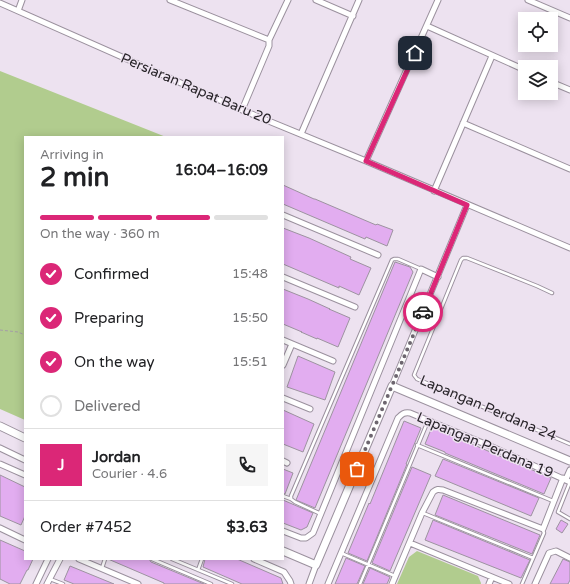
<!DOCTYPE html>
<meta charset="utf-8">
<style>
body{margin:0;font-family:"Varela Round",sans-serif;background:#f6f6f6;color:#202124;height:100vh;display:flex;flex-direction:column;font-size:15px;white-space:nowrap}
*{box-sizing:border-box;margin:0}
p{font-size:13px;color:#757577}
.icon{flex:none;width:22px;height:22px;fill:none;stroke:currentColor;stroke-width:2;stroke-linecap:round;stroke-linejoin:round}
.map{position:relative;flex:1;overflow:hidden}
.side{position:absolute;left:24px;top:136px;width:260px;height:424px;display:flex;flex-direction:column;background:#fff;border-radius:0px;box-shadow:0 2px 10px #0003}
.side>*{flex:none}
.buttons{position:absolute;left:518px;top:12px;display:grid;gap:8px}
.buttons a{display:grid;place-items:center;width:40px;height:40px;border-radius:0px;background:#fff;box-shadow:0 2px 10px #0003;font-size:20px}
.pin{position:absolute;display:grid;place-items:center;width:34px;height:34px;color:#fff;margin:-17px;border-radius:8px;box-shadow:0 2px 6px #0006}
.courier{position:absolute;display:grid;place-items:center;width:40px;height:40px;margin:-20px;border:3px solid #db2777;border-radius:50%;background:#fff;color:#222;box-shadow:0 1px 5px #0007}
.overview em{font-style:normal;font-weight:700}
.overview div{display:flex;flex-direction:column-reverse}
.overview{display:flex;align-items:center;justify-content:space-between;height:68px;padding:0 16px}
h1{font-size:26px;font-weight:700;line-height:30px}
.bar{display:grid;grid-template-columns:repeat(4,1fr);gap:6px 4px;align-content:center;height:48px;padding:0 16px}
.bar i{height:5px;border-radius:3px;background:#e0e0e0}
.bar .on{background:#db2777}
.bar p{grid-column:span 4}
.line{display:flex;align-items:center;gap:10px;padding:0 16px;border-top:1px solid #e0e0e0}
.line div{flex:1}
.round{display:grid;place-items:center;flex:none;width:42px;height:42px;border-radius:0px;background:#f6f6f6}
ol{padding:0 16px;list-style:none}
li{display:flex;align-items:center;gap:12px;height:44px}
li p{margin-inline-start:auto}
li .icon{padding:4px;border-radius:50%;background:#db2777;color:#fff;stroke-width:4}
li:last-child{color:#757577}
li i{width:22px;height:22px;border:2px solid #e0e0e0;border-radius:50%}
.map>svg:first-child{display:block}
.green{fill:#b1cc8e}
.building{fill:#e2adf0;stroke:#9d93a0}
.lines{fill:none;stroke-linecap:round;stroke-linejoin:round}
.lane-casing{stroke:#9b919e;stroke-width:4.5}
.street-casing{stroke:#9b919e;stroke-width:7}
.secondary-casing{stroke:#9b919e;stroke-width:9}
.path{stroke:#a49ca7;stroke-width:1;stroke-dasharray:3 2;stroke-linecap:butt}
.lane{stroke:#fff;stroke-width:2.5}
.street{stroke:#fff;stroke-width:5}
.secondary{stroke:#fff;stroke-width:7}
.done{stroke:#6d666f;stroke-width:4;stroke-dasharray:0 7.2}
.route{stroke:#db2777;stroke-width:5}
.labels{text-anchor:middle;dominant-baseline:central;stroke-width:3;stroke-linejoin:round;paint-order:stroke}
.street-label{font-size:14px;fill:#282429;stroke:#ede2f0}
</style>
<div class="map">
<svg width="570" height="584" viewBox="0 0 570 584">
<rect width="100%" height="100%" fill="#ede2f0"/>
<path class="green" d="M0 71 166 137H25V420L0 409Z
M417 551 478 576 481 583V584H397L409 557Z"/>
<path class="building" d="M283 185 314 199H315L376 225 377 224 393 230 387 246 366 237 365 239 283 204Z
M283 228 309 238 351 257 350 259 371 268 359 295 339 286V288L283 264Z
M395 262 410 267 413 272 315 508 296 500Z
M283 289 308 299 330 309H329L350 318 338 347 317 338V339L301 332H302L283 324Z
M298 356 335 372 325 400 287 387Z
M283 410 314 424 303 452 283 444Z
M404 421 421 428 406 464H407L367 561 348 553 369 503 370 504Z
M432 427 551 478 544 494 445 453V452L425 444Z
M443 459 539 498 531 516 435 476Z
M412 467 431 475 390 571 372 563Z
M283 469 293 473 285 494 283 493Z
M0 475 25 487V516L21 525 0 516Z
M443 495 540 535 532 554 435 515Z
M283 500 313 513 307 527 301 530 283 523Z
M433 520 530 560 521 578 425 540Z
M561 520 568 524 562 533 556 529Z
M0 540 25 551V559H33L28 570H27L20 584H10L0 579Z
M346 558 365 566 357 584H335Z
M108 559H149L151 562 204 584H164V583Z
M205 559H237L281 578 283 584H242L203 567Z
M563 559 570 562V580L568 584H550Z
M70 566 114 584H74L64 580Z
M370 568 390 577 387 584H363Z"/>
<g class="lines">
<defs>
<path id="lane" d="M552 293 537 286 467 258H463L461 260 414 375 417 379 570 444
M425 307 439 313
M417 445 553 501
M570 482 558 512 570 519
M283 496 291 499
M423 513 533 558
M321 514 295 502 291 499V496C325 418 358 338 392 260L394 259H398L421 269
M341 553 395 576
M152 559 211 584
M172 559 232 584
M102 568 105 559
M198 570 202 559
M50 579 63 584
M360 584 428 421
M522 584 544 533 543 530"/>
<path id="street" d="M170 0 269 40
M316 0 353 16
M528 0 570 18
M0 3 242 110 366 161 570 248
M18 11 22 0
M427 26 525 70
M551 82 570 90
M242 110 261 65 269 46V40L288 0
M463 123 570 169
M301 134 359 0
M366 161 438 0
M434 191 492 56
M283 215 378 255
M283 277 355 307
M283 340 333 361
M283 365 292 344
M392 386 467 205
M283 398 310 409
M0 448 25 460
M283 461 287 463
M0 464 25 475
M566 479 570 470
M0 528 25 540
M283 531 301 538H306L313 533 421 269 438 277
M410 543 509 584
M79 559 138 584
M254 559 284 572 290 581 291 584
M36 584 48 559
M47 584 60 559
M309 584 316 565
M328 584 398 418C402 414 404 412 410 413L490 446 570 482
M392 584 422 513 433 492C437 489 438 489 443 490L543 529 563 478
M489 584 492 577
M535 584 549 553 556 551 570 558"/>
<path id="secondary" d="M0 426 25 438
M283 551 316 565 392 386 570 461"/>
</defs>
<use href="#lane" class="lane-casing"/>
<use href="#street" class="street-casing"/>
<use href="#secondary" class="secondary-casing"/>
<path class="path" d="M0 330 18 332 25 335"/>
<use href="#lane" class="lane"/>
<use href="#street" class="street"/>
<use href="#secondary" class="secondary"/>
</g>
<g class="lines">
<path class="done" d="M357 469 423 312"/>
<path class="route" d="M415 53 366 161 467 205 423 312"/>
</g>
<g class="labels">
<g class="street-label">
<text transform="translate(196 89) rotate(23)">Persiaran Rapat Baru 20</text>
<text transform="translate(488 408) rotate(23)">Lapangan Perdana 24</text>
<text transform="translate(485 445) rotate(23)">Lapangan Perdana 19</text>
</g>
</g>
</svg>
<div class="buttons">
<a><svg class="icon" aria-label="locate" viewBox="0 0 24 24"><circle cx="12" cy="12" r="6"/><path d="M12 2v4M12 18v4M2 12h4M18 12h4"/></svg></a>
<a><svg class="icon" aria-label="layers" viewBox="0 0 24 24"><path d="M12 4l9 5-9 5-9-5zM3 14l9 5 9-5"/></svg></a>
</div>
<div class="pin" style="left:357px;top:469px;background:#ea580c"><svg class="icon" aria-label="bag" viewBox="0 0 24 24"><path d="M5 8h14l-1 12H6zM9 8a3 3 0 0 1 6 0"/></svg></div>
<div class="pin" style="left:415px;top:53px;background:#1f2937"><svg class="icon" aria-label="home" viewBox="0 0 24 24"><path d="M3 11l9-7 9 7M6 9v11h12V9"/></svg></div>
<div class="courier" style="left:423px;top:312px"><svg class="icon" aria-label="car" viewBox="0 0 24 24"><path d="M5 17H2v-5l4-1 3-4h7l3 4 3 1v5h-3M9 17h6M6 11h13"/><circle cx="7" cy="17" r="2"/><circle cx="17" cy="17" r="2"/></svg></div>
<section class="side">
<div class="overview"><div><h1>2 min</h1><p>Arriving in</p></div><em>16:04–16:09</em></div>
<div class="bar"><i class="on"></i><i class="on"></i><i class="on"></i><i></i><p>On the way · 360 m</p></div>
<ol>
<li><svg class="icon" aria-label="check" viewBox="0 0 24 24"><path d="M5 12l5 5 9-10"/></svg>Confirmed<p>15:48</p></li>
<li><svg class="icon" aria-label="check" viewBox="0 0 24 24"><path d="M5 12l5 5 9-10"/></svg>Preparing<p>15:50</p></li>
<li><svg class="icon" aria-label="check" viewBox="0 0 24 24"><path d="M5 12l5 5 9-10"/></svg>On the way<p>15:51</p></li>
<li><i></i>Delivered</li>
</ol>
<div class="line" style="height:72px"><b class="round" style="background:#db2777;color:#fff">J</b><div><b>Jordan</b><p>Courier · 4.6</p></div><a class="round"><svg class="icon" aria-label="phone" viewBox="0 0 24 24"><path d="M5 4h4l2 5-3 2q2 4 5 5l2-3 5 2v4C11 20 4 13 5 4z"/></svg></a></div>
<div class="line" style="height:52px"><div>Order #7452</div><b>$3.63</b></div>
</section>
</div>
